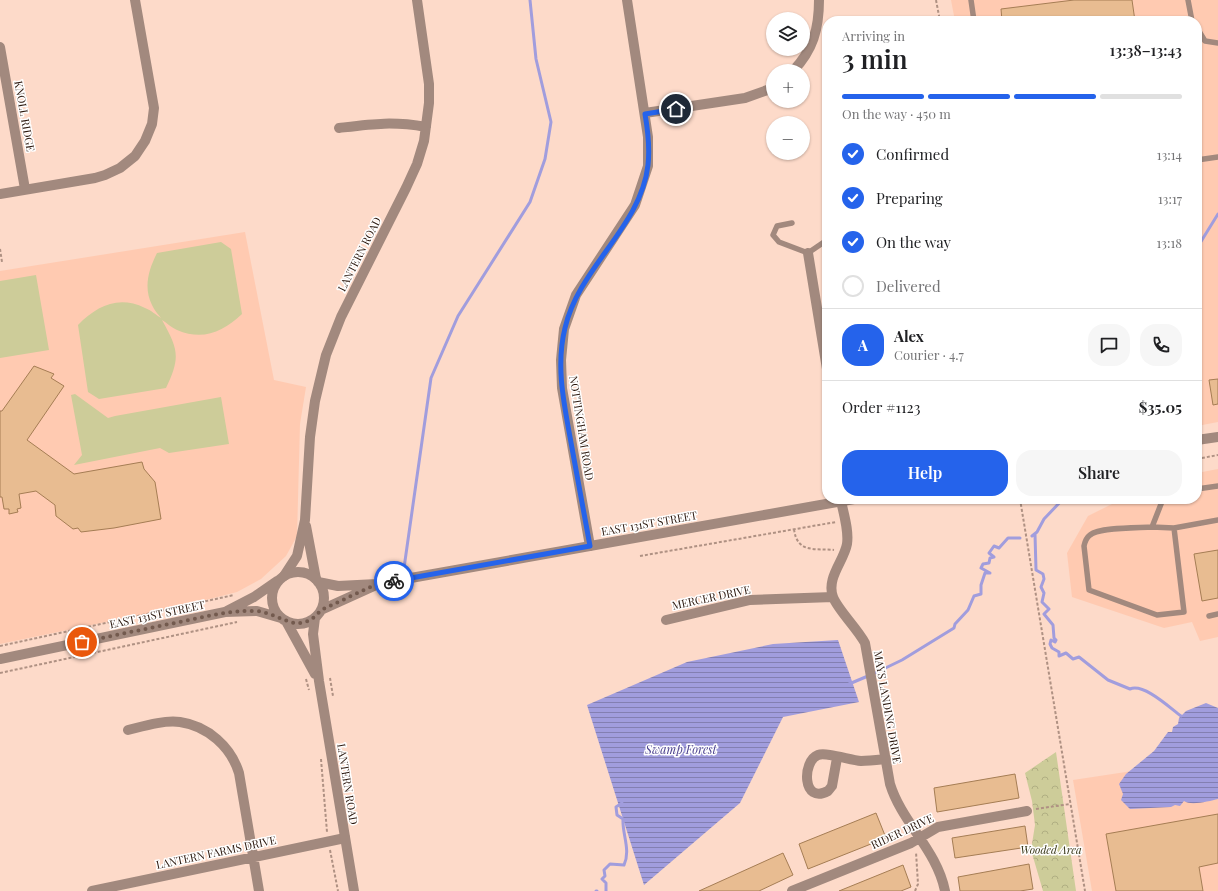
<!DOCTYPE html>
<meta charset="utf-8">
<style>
body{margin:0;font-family:"Playfair Display",serif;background:#f6f6f6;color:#202124;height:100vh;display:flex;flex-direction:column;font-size:15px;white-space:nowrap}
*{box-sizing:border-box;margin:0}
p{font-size:13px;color:#757577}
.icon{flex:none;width:22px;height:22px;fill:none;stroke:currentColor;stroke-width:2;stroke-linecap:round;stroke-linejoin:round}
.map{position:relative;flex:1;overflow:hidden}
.details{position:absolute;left:822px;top:16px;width:380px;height:488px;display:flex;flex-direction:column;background:#fff;border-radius:16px;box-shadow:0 1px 3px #0004}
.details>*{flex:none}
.tools{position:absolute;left:766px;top:12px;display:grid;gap:8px}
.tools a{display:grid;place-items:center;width:44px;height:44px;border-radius:50%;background:#fff;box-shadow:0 1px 3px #0004;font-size:20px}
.pin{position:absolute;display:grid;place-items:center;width:34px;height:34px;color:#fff;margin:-17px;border:2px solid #fff;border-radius:50%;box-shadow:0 1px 4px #0007}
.courier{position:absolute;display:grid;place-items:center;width:40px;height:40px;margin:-20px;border:3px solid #2563eb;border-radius:50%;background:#fff;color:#222;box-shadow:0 1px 5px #0007}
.head em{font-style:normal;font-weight:600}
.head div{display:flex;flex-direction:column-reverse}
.head{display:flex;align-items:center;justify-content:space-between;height:68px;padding:0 20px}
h1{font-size:26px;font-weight:600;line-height:30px}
.bar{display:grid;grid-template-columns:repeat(4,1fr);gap:6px 4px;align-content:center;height:48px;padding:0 20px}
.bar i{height:5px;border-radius:3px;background:#e0e0e0}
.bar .current{background:#2563eb}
.bar p{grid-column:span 4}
.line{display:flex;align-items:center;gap:10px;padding:0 20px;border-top:1px solid #e0e0e0}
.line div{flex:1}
.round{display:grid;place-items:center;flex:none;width:42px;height:42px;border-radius:16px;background:#f6f6f6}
ol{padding:0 20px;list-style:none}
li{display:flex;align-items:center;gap:12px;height:44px}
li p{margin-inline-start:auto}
li .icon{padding:4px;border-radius:50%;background:#2563eb;color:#fff;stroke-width:4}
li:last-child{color:#757577}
li i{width:22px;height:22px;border:2px solid #e0e0e0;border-radius:50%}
.primary-button{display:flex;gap:8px;margin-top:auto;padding:8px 20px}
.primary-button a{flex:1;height:46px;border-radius:16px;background:#2563eb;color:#fff;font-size:16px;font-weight:600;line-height:46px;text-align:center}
.primary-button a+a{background:#f6f6f6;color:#202124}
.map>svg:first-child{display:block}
.built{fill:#ffcab1}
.forest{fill:url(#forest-crowns)}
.park{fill:#cdcc99}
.water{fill:url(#water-rules)}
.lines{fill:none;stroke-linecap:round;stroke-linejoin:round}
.stream{stroke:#a19ddd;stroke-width:3}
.building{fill:#e8bc91;stroke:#a57d54}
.path{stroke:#af9183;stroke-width:2;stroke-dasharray:3 2;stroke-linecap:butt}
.service{stroke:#a2897e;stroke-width:5.5}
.minor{stroke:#a2897e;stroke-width:10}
.tertiary{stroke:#a2897e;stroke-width:10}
.done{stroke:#735a4e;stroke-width:4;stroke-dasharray:0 7.2}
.route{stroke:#2563eb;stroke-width:5}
.labels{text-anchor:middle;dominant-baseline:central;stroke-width:3;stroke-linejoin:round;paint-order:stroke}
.street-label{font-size:11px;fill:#29150b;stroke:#fff}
.park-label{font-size:11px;font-style:italic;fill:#353414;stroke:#fff}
.water-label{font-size:12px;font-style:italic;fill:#4b418e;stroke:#fff}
</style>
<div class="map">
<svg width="1218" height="891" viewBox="0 0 1218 891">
<defs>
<pattern id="forest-crowns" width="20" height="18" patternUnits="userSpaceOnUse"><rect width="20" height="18" fill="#cdcc99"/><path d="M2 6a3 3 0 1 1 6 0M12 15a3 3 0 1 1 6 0" fill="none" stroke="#b0ae82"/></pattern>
<pattern id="water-rules" width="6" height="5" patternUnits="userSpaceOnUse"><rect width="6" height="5" fill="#a19ddd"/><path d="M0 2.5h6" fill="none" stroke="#837fb1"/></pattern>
</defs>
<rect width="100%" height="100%" fill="#fddac9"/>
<path class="built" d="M951 0H1218V422L1197 426V21H955Z
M245 232 274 380 306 387 300 424 297 536 286 556 261 579 237 592 178 607 0 644V271Z
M1218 469V637L1200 641 1192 622 1164 628 1072 597 1067 553 1088 516 1122 499H1197V473Z
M1218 758V891H1092L1073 780Z"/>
<path class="forest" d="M1056 752 1076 891H1043L1031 850 1035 825 1032 801 1025 773Z"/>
<path class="park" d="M221 242 231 249 242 314C223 332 203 341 177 330 172 328 167 323 162 320 178 349 181 357 166 388L99 399 88 392 78 325C97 306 118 295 145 308 151 310 156 315 161 318 158 314 154 310 152 305 143 287 149 269 157 253Z
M36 275 49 350 0 358V281Z
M75 394 108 418 115 416 221 397 229 444 169 453 160 448 74 465 82 455 71 395Z"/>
<path class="water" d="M838 640 859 702 783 717 740 803 644 885 587 705 687 662 773 644Z
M1206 703 1218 708V799C1210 801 1191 806 1184 801L1180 806 1175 805 1171 807 1130 809 1121 800 1123 794 1119 784 1126 774 1154 751 1168 732H1172L1173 727 1178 724 1179 718 1186 711Z"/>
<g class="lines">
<path class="stream" d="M1197 248 1218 214
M1035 534 1036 570 1043 574 1044 579 1041 587 1044 593 1042 602 1049 609 1044 614 1053 625 1054 638 1056 640 1055 642 1051 640 1050 644 1052 648 1059 652V656L1066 653 1073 659 1079 657 1108 680 1130 689C1144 683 1170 708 1181 716
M1032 536 1037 532 1044 519 1063 499
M404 568 431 378 458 316 530 202 545 159 551 122 536 59 530 0
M873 674 902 660 954 628 955 624 968 610 974 596 981 594V585L985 573H990L981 568 983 564 989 563 990 558 994 557 989 553 994 546 999 548 1008 538H1020
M849 684 868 676
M596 891H597
M606 891V883L602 879 605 876 604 870 610 864 624 865C631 850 622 834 623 819L617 815 616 807 622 803"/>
</g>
<path class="building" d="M1074 0H1132L1135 21H1002L1001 9Z
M34 366 54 374 51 378 64 386 27 440 74 474 142 462 144 469 155 482 161 519 114 528 81 532 78 528 73 529 56 516 55 505 36 491 19 494 21 508 17 509 18 512 9 514V509H4L2 497H0V411H2Z
M1218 379V404L1213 405 1209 380Z
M1218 550V598L1202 601 1194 554Z
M1015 774 1019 798 937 812 934 788Z
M876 813 886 838 808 869 799 844Z
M1218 814V863L1199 867 1203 891H1116L1106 834Z
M1025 826 1028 847 955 858 952 838Z
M783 853 793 875 759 891H699Z
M1029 864 1033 889 1020 891H960L958 877Z
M903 865 911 887 901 891H839Z"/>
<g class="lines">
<path class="path" d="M936 0 940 21
M0 249 2 262
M1197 459 1218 455
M1020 499 1085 891
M794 529C797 554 816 548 834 550
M640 556 836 522
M0 646 234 595
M0 673 237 622
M330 678 333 696
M306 679 309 690
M321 759 327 832
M1036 809 1070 804
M330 850 338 891
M915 891 918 884 916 852"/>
<path class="service" d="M971 0 974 21
M1188 0 1192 21
M1197 28 1205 41 1218 43
M1197 160 1218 157
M792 223 777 226 773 235 779 242 808 253 827 240
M1197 489 1218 486
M1163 499 1152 527C1138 528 1100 527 1090 535 1086 538 1085 541 1084 546L1089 590 1157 615 1184 612 1174 528
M1152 527 1174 528 1218 520
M1209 616 1218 614"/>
<path class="minor" d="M0 47 25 189
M793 71C813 50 819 29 819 0
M645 113 745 98 773 88
M339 128C372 124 392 121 426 127
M0 194 95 178 105 175 120 168 135 156 145 141 152 124 154 108 135 0
M808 253 827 369
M841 501C844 515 849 531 847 544 844 561 826 578 833 597 838 610 857 628 865 643L890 784C902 823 937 850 945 891
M306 526 316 579
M590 546 562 388 561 360 564 329 576 295 635 205 648 166V137L627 0
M284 576 297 556 305 520 310 437 315 401 326 355 341 317 406 188 417 164 424 141 429 103V84L417 0
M666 620 750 600 833 597
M128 730C144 726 163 720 180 722 208 726 231 747 239 773L259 891
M837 758 832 786 828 791C802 805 802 761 818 755 826 752 850 760 861 761 869 761 877 760 886 759
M92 891 345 838
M792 891 911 843 938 827 1027 811"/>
<path class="tertiary" d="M1197 440 1218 437
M272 598a26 26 0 1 1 52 0a26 26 0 1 1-52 0Z
M318 582 338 586 377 584 854 499
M321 610 374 586
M227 611 254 597 277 581
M315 618 313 634 319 681 354 891
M286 621 315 674
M0 659 225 612 257 611 281 618"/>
</g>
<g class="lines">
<path class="done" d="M82 642C116 635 150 628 184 621 208 616 231 610 256 611 282 613 298 638 321 610L377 584 394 581"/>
<path class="route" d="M394 581 590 546C584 514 578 481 572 448 565 408 555 368 565 328 579 267 641 227 648 165 650 147 648 131 645 114L676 109"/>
</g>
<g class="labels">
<g class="street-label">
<text transform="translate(25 116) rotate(80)">KNOLL RIDGE</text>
<text transform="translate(359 254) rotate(-63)">LANTERN ROAD</text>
<text transform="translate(582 428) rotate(81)">NOTTINGHAM ROAD</text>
<text transform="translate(649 523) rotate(-10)">EAST 131ST STREET</text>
<text transform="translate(711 597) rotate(-12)">MERCER DRIVE</text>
<text transform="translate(157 614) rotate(-12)">EAST 131ST STREET</text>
<text transform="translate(888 707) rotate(80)">MAYS LANDING DRIVE</text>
<text transform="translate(348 784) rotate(81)">LANTERN ROAD</text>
<text transform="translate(902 831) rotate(-25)">RIDER DRIVE</text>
<text transform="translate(216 852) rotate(-12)">LANTERN FARMS DRIVE</text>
</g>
<g class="park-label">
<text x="1051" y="849">Wooded Area</text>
</g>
<g class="water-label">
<text x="681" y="749">Swamp Forest</text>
</g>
</g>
</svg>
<div class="tools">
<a><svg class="icon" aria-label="layers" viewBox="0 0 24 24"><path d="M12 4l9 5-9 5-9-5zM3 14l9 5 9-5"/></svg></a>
<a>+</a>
<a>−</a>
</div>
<div class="pin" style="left:82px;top:642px;background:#ea580c"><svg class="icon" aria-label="bag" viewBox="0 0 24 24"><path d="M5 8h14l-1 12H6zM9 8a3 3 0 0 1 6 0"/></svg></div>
<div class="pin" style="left:676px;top:109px;background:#1f2937"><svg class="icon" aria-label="home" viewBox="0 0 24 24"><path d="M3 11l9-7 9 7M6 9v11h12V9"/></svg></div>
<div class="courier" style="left:394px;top:581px"><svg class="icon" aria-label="bike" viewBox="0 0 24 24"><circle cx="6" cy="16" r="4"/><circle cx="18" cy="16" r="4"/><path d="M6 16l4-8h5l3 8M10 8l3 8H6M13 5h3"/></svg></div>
<section class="details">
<div class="head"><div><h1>3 min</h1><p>Arriving in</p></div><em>13:38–13:43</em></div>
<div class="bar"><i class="current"></i><i class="current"></i><i class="current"></i><i></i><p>On the way · 450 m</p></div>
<ol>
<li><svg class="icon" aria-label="check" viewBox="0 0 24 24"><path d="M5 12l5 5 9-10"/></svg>Confirmed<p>13:14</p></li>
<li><svg class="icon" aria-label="check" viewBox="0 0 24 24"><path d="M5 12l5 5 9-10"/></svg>Preparing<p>13:17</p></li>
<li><svg class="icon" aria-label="check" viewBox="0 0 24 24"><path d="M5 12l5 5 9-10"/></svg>On the way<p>13:18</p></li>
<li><i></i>Delivered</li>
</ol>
<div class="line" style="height:72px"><b class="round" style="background:#2563eb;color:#fff">A</b><div><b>Alex</b><p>Courier · 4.7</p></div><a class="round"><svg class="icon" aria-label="chat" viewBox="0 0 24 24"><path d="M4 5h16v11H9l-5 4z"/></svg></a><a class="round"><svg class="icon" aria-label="phone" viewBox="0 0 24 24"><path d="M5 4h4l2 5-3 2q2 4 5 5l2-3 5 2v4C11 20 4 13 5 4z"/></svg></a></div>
<div class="line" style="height:52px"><div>Order #1123</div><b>$35.05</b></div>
<div class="primary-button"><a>Help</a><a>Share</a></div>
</section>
</div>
